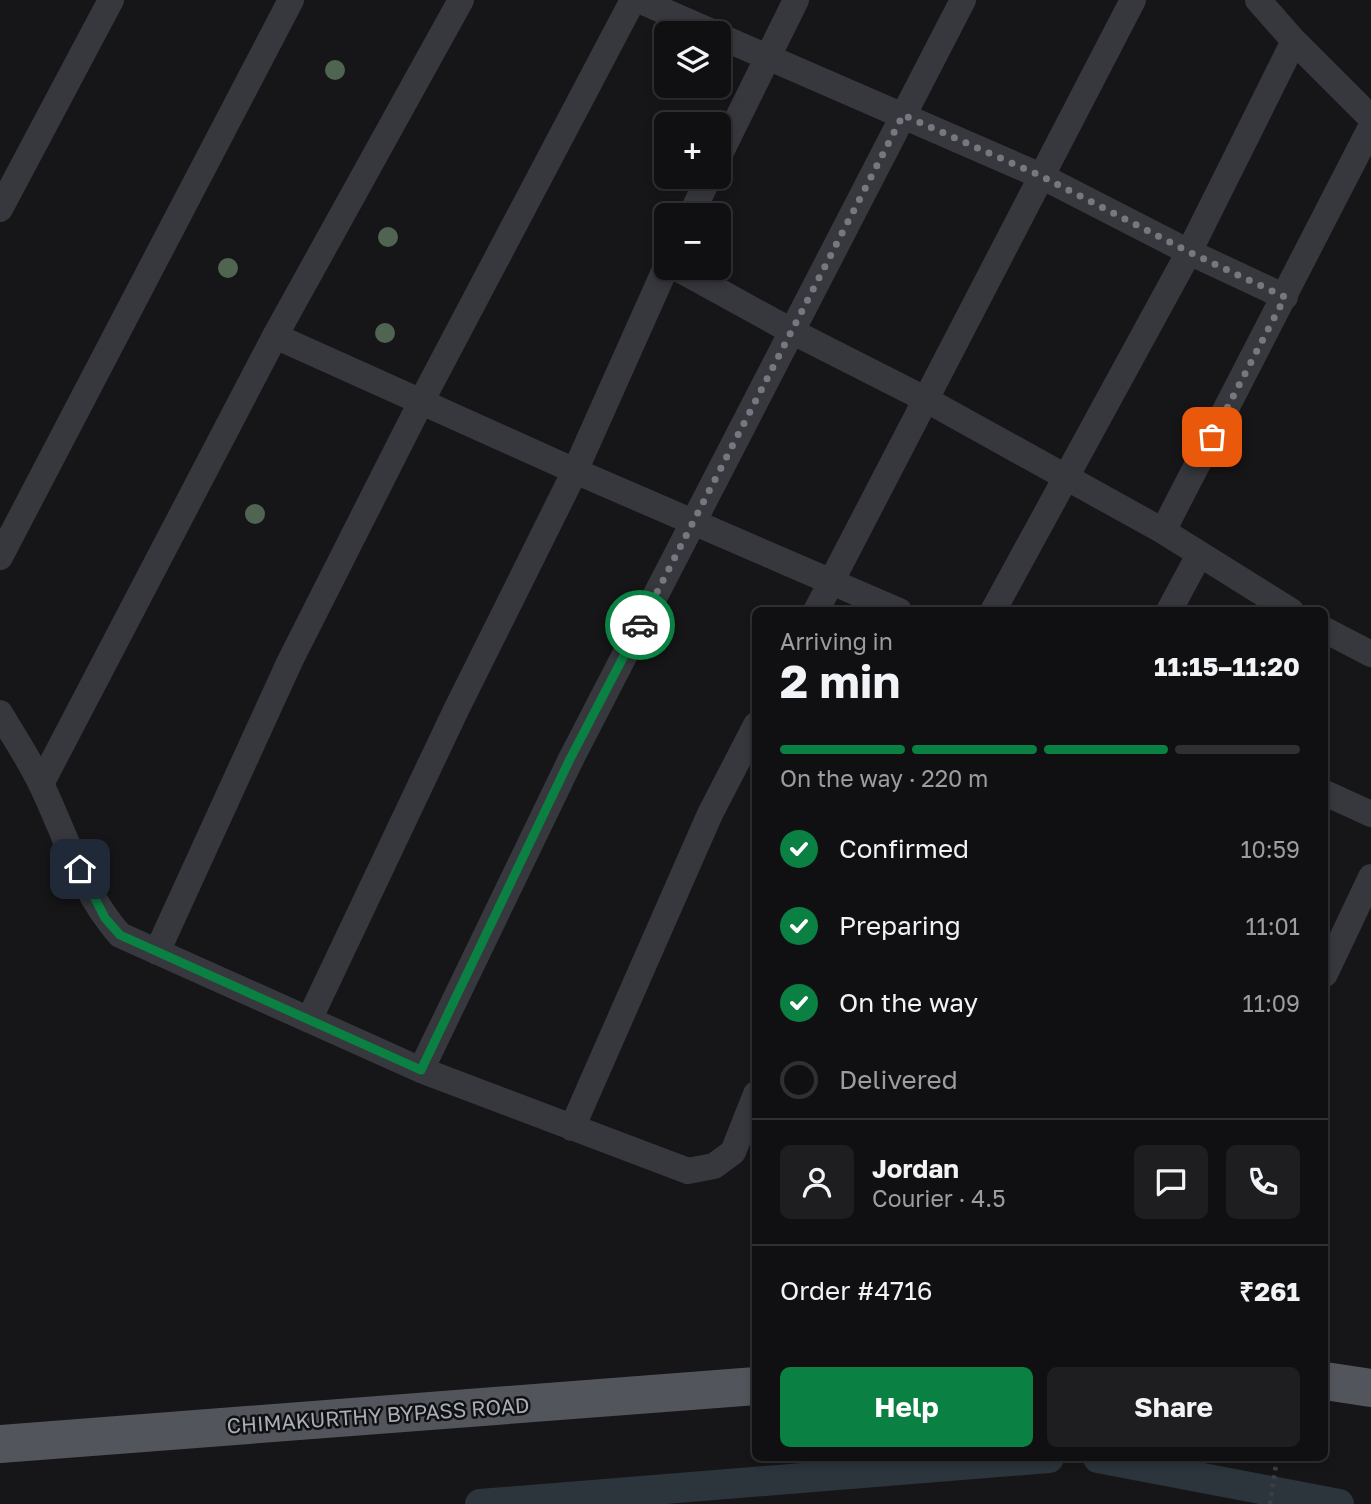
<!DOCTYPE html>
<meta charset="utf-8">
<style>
body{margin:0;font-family:"Golos Text",sans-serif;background:#1e1e20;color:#f1f3f6;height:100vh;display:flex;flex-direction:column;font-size:26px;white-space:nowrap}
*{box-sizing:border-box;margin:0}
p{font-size:23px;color:#9c9d9f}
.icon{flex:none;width:38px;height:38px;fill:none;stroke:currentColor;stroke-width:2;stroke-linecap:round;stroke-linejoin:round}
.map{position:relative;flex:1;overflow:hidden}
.drawer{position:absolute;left:752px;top:607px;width:576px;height:854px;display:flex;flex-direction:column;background:#101012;border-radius:10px;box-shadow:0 4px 10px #0003,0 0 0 2px #303032}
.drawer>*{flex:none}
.tools{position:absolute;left:654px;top:21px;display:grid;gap:14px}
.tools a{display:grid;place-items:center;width:77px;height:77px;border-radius:10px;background:#101012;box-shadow:0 4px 10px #0003,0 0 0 2px #303032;font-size:35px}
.pin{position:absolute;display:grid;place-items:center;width:60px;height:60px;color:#fff;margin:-30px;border-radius:14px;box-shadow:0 4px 10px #0006}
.courier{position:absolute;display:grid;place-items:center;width:70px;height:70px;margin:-35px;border:5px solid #0b8043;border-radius:50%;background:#fff;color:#222;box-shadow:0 2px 9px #0007}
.headline em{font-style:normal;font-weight:700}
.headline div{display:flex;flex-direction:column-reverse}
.headline{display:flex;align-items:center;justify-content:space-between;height:119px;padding:0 28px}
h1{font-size:46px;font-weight:700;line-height:52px}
.bar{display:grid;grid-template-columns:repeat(4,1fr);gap:10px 7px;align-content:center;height:84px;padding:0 28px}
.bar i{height:9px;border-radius:5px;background:#303032}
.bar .on{background:#0b8043}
.bar p{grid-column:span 4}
.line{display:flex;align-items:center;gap:18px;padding:0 28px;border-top:2px solid #303032}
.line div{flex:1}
.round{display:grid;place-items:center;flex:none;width:74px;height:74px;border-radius:10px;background:#1e1e20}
ol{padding:0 28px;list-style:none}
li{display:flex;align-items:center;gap:21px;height:77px}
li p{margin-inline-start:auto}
li .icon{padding:7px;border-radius:50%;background:#0b8043;color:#fff;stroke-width:4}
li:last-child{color:#9c9d9f}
li i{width:38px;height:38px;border:4px solid #303032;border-radius:50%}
.cta{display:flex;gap:14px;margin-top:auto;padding:14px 28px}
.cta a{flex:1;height:80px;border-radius:10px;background:#0b8043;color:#fff;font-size:28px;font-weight:700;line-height:80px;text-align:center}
.cta a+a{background:#1e1e20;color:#f1f3f6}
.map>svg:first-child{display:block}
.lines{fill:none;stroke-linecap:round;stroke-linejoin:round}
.canal{stroke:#2c353c;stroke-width:30}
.path{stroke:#3d3f44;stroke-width:4.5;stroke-dasharray:3.5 5;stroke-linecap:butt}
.street{stroke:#37383d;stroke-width:26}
.primary{stroke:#53555c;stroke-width:38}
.tree{fill:#506452}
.done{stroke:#757880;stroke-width:7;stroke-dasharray:0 12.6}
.route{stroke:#0b8043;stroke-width:9}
.labels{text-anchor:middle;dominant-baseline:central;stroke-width:5;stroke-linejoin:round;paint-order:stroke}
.street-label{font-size:21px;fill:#a8adb8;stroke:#111113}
</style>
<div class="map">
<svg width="1371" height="1504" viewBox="0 0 1371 1504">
<rect width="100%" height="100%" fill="#161618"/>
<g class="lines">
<path class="canal" d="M1098 1458 1339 1504
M480 1504 1049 1458"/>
<path class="path" d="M1270 1504 1277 1458"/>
<path class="street" d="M639 0 714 33
M1258 0 1294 41 1371 118
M719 36 1041 176 1189 252 1285 297
M719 156 796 0
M0 209 111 0
M691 215 709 177
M677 268 793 332 925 399 1163 531 1291 611
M275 336 575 471 899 611
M1163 531 1371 127
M0 557 291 0
M816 611 1133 0
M993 611 1189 252 1294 41
M1169 611 1199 555
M1325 630 1371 654
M0 713C14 737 31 762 43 788 66 837 83 894 120 935L421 1070 688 1171 714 1166 733 1152 756 1094
M41 784 275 336 461 0
M1325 793 1371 814
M157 952 290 661 421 402 633 0
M1325 974 1371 877
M309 1020 456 710 575 471 667 265
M421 1070 571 759 963 0
M572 1128 710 814 756 725"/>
<path class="primary" d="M1325 1381 1371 1388
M0 1444 756 1386"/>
</g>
<g class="tree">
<circle cx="335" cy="70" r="10"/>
<circle cx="388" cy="237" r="10"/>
<circle cx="228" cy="268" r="10"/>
<circle cx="385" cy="333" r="10"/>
<circle cx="255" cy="514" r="10"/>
</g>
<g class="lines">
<path class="done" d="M640 625 903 115 1041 176 1189 252 1285 297 1212 437"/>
<path class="route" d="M80 869 105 918 120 935 421 1070 570 759 640 625"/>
</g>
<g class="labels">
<g class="street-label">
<text transform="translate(378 1415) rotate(-4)">CHIMAKURTHY BYPASS ROAD</text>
</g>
</g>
</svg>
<div class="tools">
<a><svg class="icon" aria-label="layers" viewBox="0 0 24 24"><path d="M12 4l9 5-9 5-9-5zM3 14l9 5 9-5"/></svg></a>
<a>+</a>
<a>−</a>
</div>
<div class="pin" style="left:1212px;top:437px;background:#ea580c"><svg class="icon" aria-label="bag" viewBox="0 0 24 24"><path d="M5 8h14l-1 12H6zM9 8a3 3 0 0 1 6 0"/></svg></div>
<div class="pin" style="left:80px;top:869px;background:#1f2937"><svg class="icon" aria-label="home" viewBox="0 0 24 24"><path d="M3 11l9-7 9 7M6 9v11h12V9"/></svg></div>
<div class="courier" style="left:640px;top:625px"><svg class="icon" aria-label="car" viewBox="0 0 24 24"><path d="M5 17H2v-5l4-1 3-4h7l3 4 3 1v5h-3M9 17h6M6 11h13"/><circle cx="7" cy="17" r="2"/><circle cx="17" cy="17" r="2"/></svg></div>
<section class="drawer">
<div class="headline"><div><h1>2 min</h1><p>Arriving in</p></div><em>11:15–11:20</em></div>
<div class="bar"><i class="on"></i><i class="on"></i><i class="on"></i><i></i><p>On the way · 220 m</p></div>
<ol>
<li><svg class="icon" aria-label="check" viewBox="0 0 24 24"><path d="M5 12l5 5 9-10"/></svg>Confirmed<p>10:59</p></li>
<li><svg class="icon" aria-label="check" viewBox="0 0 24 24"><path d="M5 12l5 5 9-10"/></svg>Preparing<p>11:01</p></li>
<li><svg class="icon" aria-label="check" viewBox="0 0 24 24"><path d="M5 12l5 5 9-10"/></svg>On the way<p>11:09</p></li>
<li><i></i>Delivered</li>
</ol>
<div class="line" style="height:126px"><a class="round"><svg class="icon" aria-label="person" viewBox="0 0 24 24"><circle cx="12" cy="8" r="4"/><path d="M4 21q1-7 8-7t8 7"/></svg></a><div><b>Jordan</b><p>Courier · 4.5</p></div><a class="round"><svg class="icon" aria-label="chat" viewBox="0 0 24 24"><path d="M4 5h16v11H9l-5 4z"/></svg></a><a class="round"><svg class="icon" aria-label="phone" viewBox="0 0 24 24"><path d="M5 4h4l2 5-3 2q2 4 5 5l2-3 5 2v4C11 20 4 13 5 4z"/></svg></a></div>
<div class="line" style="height:91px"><div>Order #4716</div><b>₹261</b></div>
<div class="cta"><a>Help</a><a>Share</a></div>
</section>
</div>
